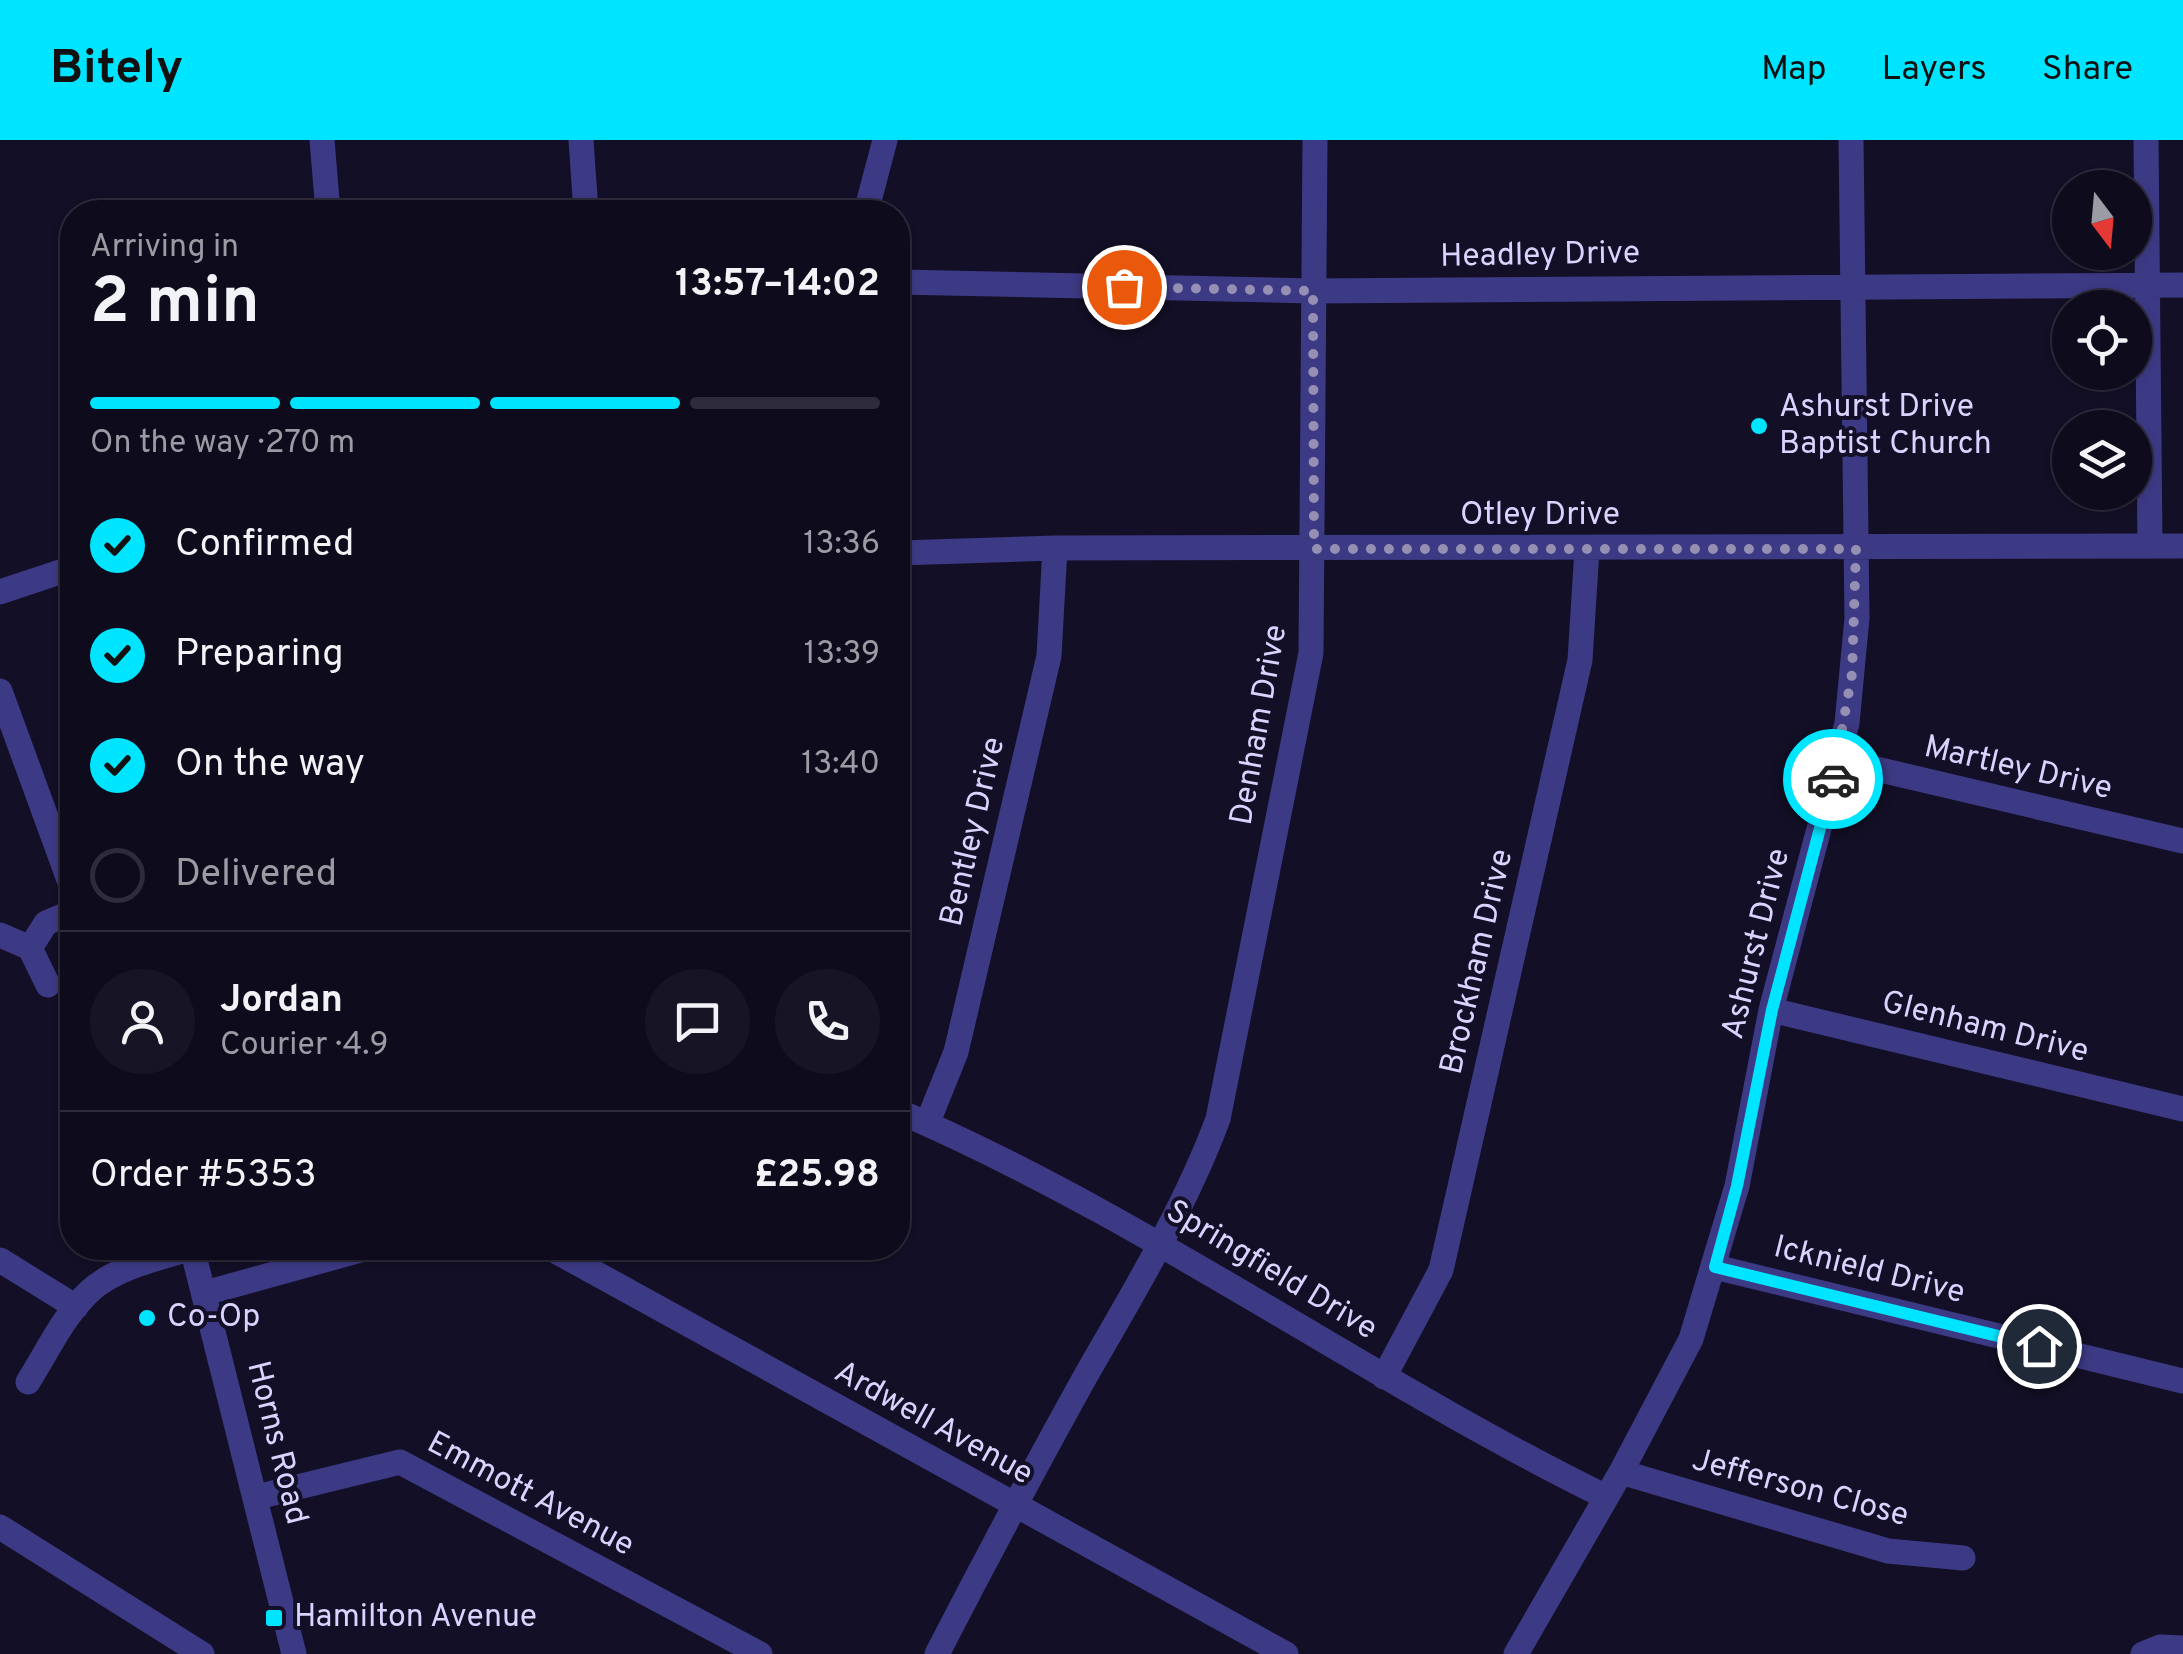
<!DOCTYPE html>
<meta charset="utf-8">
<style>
body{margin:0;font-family:Overpass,sans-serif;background:#171425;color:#f1f3f6;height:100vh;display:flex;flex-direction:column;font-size:38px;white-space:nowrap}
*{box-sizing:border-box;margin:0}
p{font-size:32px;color:#9b9ba3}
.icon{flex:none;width:55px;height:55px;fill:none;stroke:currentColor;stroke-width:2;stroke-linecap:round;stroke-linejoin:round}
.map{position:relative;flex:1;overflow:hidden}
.side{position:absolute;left:60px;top:60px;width:850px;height:1060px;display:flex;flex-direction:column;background:#0e0b1c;border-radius:40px;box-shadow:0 2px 8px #0004,0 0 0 2px #2e2b3b}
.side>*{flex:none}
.needle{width:65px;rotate:164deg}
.controls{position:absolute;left:2052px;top:30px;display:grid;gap:20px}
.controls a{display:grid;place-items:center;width:100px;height:100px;border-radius:50%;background:#0e0b1c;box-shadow:0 2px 8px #0004,0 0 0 2px #2e2b3b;font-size:50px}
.pin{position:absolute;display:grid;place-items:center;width:85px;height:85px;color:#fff;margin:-42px;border:5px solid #fff;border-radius:50%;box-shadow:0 2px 10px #0007}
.courier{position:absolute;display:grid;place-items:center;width:100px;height:100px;margin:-50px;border:8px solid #00e5ff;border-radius:50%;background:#fff;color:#222;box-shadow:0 2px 12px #0007}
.head em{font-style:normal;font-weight:700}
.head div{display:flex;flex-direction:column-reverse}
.head{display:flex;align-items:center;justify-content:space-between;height:170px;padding:0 30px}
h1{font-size:65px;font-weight:700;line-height:75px}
.bar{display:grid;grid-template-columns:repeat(4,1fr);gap:15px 10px;align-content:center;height:120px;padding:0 30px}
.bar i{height:12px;border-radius:8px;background:#2e2b3b}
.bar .current{background:#00e5ff}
.bar p{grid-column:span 4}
.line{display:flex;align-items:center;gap:25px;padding:0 30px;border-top:2px solid #2e2b3b}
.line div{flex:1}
.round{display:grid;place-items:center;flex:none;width:105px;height:105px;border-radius:52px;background:#171425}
ol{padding:0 30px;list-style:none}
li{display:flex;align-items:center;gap:30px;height:110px}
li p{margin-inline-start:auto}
li .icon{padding:10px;border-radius:50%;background:#00e5ff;color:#111;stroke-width:4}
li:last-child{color:#9b9ba3}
li i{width:55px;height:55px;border:5px solid #2e2b3b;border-radius:50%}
header{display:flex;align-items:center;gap:60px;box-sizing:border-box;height:140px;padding:0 50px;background:#00e5ff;color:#111}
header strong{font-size:48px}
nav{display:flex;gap:55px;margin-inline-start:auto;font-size:35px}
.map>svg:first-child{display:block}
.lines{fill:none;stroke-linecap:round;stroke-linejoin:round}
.minor{stroke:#3d3a85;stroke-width:25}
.done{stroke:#948fb3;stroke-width:10;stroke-dasharray:0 18}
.route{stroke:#00e5ff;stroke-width:12}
.poi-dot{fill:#00e5ff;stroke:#130f26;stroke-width:4}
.labels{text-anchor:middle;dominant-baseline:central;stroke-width:8;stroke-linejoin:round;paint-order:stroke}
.street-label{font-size:32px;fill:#d9d4ff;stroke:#130f26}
.poi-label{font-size:32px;fill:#d9d4ff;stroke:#130f26;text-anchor:start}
</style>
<header>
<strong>Bitely</strong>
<nav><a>Map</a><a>Layers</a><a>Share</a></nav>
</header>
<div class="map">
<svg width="2183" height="1514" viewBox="0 0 2183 1514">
<rect width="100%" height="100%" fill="#130f26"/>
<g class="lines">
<path class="minor" d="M322 0 328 72
M581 0 586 72
M2146 0 2150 405
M866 72 885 0
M898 142 1313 151 2183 145
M898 413 1055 408 2183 406
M0 452 72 428
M0 551 72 748
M1838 620 2183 701
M0 795 30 808
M48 845 30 808 46 783 72 772
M1771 870 2183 969
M898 971C1146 1078 1364 1238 1606 1357
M927 984 956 912 1049 516 1055 408
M192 1108 294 1514
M550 1108 1286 1514
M0 1120 76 1167
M1715 1127 2183 1241
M205 1153 368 1108
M1384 1237 1441 1130 1580 520 1587 409
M28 1242C47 1212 64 1175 90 1151 116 1127 160 1118 192 1108
M1621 1332 1888 1411 1963 1418
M257 1357 400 1322 760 1514
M0 1387 202 1514
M937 1514C985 1421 1034 1329 1085 1237 1133 1153 1184 1070 1218 979L1311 513 1315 0
M1516 1514 1621 1332 1691 1199 1737 1046 1771 870 1847 583 1857 478 1851 0
M2143 1514 2160 1507 2183 1508"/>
</g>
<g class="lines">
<path class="done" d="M1124 147 1313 151 1314 409H1856L1852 534 1833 639"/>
<path class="route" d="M1833 639 1772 870 1737 1046 1715 1127 2039 1206"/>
</g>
<g class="poi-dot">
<circle cx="1759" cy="286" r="10"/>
<circle cx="147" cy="1178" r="10"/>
<rect x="264" y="1468" width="20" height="20" rx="5"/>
</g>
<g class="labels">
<g class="street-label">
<text transform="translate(1540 116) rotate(-1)">Headley Drive</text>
<text x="1540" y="376">Otley Drive</text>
<text transform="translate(1260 585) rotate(-80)">Denham Drive</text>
<text transform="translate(2018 629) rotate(13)">Martley Drive</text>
<text transform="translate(974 692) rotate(-77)">Bentley Drive</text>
<text transform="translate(1757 804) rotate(-76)">Ashurst Drive</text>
<text transform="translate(1478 822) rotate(-77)">Brockham Drive</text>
<text transform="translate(1985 888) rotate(14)">Glenham Drive</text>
<text transform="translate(1271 1131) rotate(31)">Springfield Drive</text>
<text transform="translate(1869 1131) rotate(14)">Icknield Drive</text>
<text transform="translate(933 1284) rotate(29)">Ardwell Avenue</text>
<text transform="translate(276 1303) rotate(76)">Horns Road</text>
<text transform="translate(1800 1349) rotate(15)">Jefferson Close</text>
<text transform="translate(530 1355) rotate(28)">Emmott Avenue</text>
</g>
<g class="poi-label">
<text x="1779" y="268">Ashurst Drive<tspan x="1779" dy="37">Baptist Church</tspan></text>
<text x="167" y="1178">Co-Op</text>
<text x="294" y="1478">Hamilton Avenue</text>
</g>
</g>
</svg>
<div class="controls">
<a><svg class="needle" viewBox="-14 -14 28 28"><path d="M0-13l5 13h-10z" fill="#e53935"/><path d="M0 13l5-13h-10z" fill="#9b9ba3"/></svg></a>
<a><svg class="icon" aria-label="locate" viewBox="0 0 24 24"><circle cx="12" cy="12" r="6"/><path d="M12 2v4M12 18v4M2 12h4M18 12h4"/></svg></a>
<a><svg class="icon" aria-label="layers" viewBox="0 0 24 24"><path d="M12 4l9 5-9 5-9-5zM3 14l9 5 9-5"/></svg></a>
</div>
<div class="pin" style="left:1124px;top:147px;background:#ea580c"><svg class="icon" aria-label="bag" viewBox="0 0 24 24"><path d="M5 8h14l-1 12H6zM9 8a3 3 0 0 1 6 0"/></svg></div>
<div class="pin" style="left:2039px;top:1206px;background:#1f2937"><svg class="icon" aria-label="home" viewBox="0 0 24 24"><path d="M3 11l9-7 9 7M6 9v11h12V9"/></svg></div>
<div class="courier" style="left:1833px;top:639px"><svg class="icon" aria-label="car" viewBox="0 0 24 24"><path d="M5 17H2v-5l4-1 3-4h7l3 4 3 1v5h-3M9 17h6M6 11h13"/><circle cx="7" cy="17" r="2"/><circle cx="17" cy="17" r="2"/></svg></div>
<section class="side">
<div class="head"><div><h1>2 min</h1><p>Arriving in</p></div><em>13:57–14:02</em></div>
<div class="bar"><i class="current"></i><i class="current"></i><i class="current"></i><i></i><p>On the way · 270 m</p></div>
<ol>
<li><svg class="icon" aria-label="check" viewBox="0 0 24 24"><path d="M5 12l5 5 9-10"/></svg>Confirmed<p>13:36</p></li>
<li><svg class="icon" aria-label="check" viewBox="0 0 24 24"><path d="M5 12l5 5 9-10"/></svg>Preparing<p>13:39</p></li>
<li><svg class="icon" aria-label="check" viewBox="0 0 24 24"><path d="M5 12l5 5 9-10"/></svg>On the way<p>13:40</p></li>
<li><i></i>Delivered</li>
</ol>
<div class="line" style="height:180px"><a class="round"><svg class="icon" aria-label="person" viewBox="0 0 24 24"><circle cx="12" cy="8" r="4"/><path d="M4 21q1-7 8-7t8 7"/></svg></a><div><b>Jordan</b><p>Courier · 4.9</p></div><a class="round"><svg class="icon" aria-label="chat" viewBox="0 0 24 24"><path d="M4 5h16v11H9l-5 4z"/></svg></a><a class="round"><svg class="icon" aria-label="phone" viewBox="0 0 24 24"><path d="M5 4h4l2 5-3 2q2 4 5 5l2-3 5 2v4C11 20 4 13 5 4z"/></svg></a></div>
<div class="line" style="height:130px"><div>Order #5353</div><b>£25.98</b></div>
</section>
</div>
